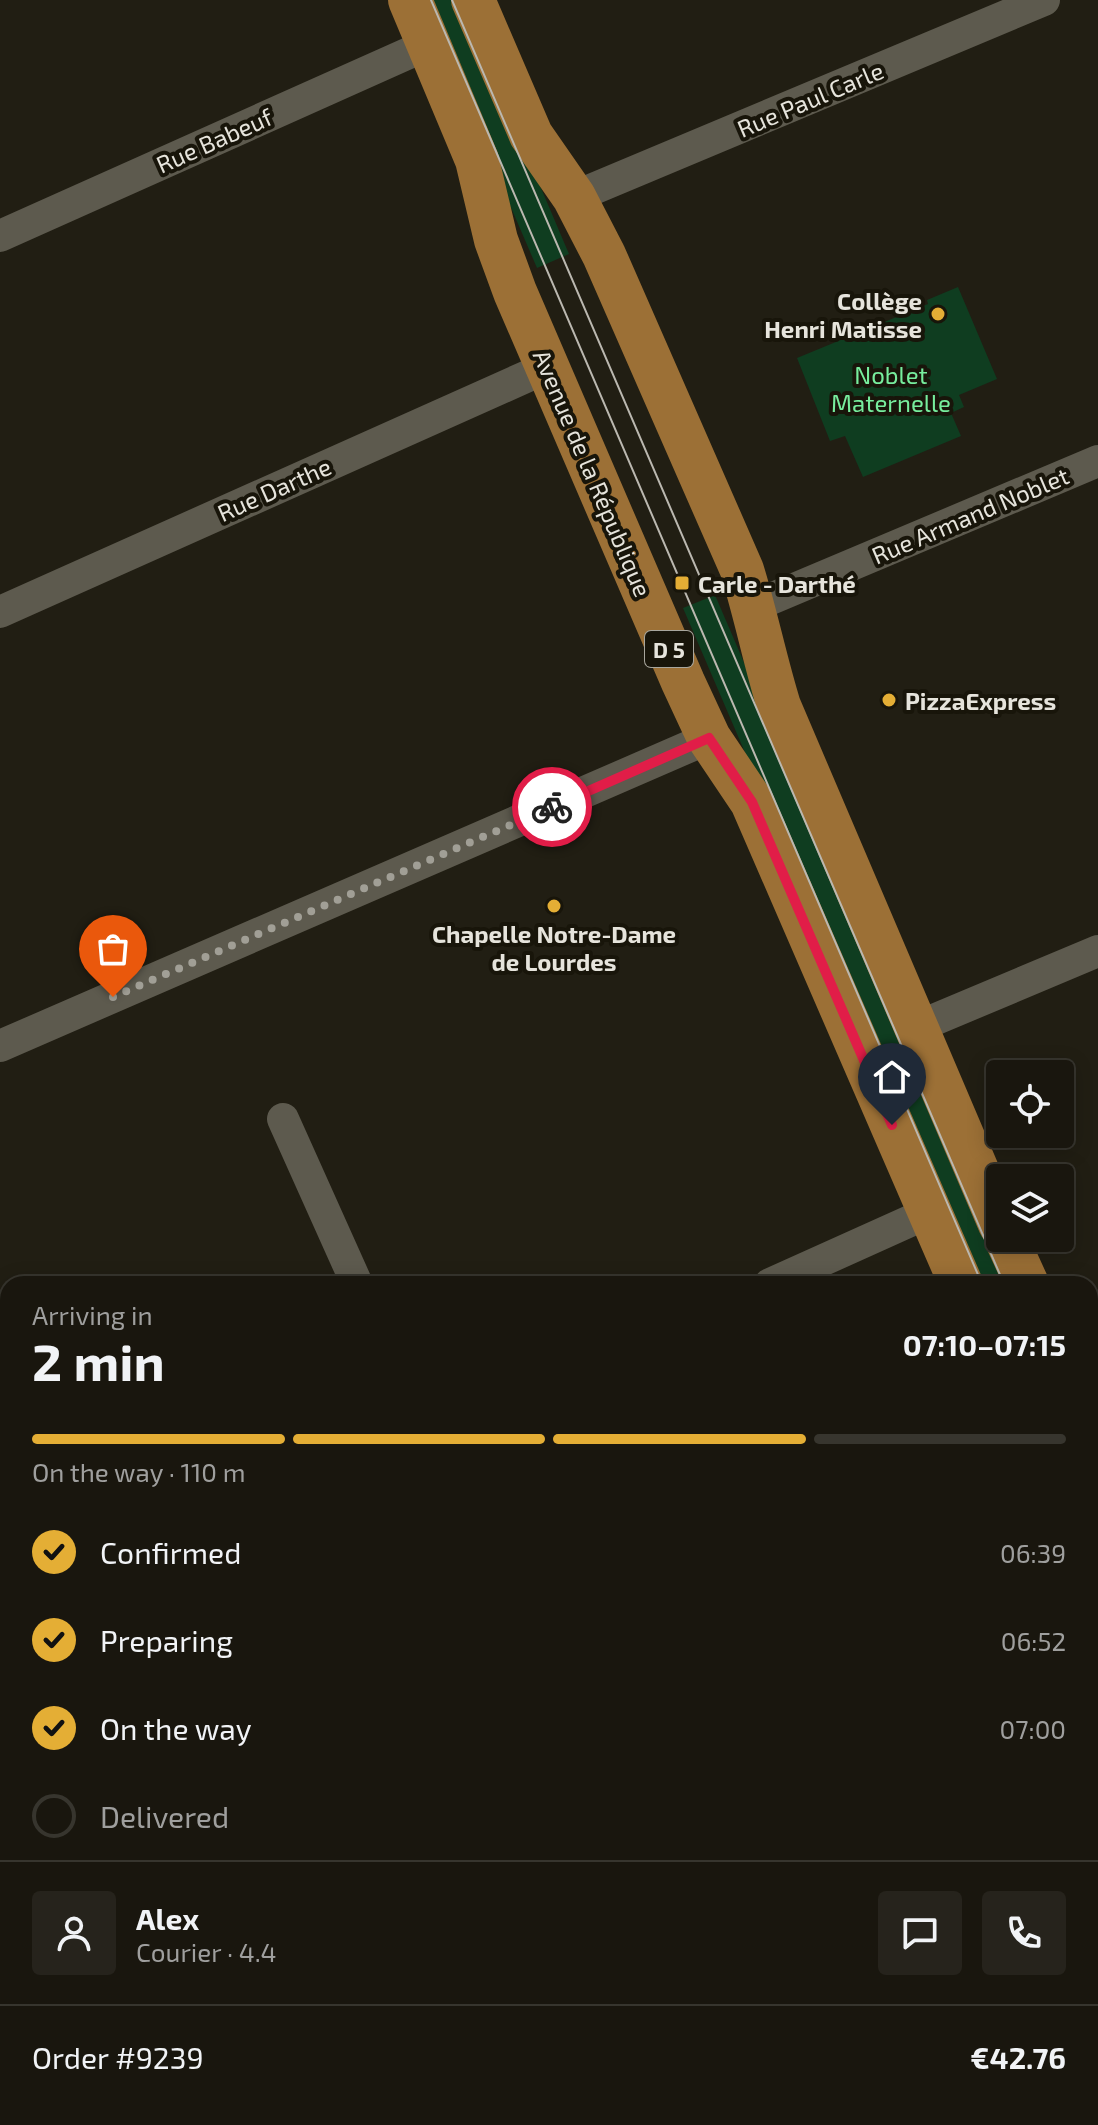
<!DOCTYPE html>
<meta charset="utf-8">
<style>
body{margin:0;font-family:"Exo 2",sans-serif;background:#26231c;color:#f1f3f6;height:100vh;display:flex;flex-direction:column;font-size:30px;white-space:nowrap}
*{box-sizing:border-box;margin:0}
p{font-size:26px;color:#9f9f9e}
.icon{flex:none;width:44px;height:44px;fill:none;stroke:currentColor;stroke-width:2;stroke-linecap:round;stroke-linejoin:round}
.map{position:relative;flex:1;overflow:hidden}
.details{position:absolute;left:0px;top:1276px;width:1098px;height:850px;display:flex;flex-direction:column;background:#19160e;border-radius:24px 24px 0 0;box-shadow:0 4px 20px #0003,0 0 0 2px #37352e}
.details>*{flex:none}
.tools{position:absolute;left:986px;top:1060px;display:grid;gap:16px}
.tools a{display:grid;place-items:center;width:88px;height:88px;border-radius:8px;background:#19160e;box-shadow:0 4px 20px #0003,0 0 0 2px #37352e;font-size:40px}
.pin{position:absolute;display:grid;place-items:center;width:68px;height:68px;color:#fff;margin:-82px -34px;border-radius:50% 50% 50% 0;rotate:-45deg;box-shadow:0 0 8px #0007}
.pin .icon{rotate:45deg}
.courier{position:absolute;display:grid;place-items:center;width:80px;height:80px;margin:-40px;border:6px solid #e11d48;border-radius:50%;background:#fff;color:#222;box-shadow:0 2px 10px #0007}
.overview em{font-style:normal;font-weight:700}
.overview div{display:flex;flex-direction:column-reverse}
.overview{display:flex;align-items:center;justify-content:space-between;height:136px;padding:0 32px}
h1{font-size:52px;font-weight:700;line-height:60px}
.bar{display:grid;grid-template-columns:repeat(4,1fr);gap:12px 8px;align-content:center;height:96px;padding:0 32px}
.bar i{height:10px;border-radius:6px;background:#37352e}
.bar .active{background:#e4ae35}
.bar p{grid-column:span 4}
.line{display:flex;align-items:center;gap:20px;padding:0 32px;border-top:2px solid #37352e}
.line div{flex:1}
.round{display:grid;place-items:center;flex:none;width:84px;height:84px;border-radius:8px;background:#26231c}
ol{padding:0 32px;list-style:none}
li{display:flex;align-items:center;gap:24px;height:88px}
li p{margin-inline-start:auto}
li .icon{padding:8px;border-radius:50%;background:#e4ae35;color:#111;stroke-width:4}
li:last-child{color:#9f9f9e}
li i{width:44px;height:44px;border:4px solid #37352e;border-radius:50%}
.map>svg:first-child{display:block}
.green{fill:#0f3d20}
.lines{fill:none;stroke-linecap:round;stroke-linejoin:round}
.street{stroke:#5d5a4e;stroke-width:32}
.primary{stroke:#9c7036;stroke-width:44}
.tram{stroke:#bbb8b0;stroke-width:2}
.done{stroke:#a19f96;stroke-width:8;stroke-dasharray:0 14.4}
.route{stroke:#e11d48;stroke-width:10}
.poi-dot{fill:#e4ae35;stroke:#18150a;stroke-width:3}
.labels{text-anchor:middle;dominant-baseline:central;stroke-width:8;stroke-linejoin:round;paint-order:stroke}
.shield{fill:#18150a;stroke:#a8a69d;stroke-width:2}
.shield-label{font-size:22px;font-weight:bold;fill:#e6e4dc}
.street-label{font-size:24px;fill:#e6e4dc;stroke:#18150a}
.poi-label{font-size:24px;font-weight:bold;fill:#e6e4dc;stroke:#18150a;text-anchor:start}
.park-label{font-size:24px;fill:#77ed9d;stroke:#18150a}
</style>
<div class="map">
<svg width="1098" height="2125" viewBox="0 0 1098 2125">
<rect width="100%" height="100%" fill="#211e13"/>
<path class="green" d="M422 0H461L569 254 537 268Z
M958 287 997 379 959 395 964 407 951 413 961 436 863 477 845 436 830 441 797 358 928 304 927 300Z
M715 595 1011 1284H973L683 608Z"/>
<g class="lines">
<path class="street" d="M574 197 1044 0
M0 236 429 44
M754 606 1098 461
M0 612 548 367
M917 1027 1098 951
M0 1046 709 738
M283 1119 357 1284
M770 1284 930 1212
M1090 1466 1098 1462
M0 1612 8 1608
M0 1865 8 1884
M105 2118 108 2125
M495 2118 497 2125
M959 2118 961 2125
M561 2125 583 2118"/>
<path class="primary" d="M410 0 477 160 496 240 515 292 683 682 709 738 752 802 961 1284
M473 0 531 135 574 197 604 255 742 570C756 615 765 661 779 706L1000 1224
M1006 1238 1027 1284
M1090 1403 1098 1420
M1090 1599 1098 1610"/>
<path class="tram" d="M431 0 982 1284
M452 0 1004 1284
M1090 1486 1098 1504
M1090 1536 1098 1555"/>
</g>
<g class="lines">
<path class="done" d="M113 997 552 807"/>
<path class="route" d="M552 807 709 738 752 802 892 1125"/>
</g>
<g class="poi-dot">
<circle cx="938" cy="314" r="8"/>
<rect x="674" y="575" width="16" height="16" rx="4"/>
<circle cx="889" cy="700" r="8"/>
<circle cx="554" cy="906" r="8"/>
</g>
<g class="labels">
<rect class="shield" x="645" y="631" width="48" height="36" rx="6"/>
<g class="shield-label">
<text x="669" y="649">D 5</text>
</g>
<g class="street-label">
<text transform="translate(810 99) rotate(-23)">Rue Paul Carle</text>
<text transform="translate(214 140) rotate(-24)">Rue Babeuf</text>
<text transform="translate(593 473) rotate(67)">Avenue de la République</text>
<text transform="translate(274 489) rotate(-24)">Rue Darthe</text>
<text transform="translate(970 515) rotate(-23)">Rue Armand Noblet</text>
</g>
<g class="poi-label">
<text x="922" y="300" text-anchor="end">Collège<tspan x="922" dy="28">Henri Matisse</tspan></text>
<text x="698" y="583">Carle - Darthé</text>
<text x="905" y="700">PizzaExpress</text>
<text x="554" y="933" text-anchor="middle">Chapelle Notre-Dame<tspan x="554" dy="28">de Lourdes</tspan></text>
</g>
<g class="park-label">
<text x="891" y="374">Noblet<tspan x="891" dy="28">Maternelle</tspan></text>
</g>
</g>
</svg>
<div class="tools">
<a><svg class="icon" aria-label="locate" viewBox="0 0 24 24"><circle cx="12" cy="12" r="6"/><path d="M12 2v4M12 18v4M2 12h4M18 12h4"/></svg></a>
<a><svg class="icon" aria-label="layers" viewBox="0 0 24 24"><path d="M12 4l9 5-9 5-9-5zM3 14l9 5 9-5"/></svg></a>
</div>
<div class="pin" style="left:113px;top:997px;background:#ea580c"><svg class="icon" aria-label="bag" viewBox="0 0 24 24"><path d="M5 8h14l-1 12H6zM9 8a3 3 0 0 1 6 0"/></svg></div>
<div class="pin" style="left:892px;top:1125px;background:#1f2937"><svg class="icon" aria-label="home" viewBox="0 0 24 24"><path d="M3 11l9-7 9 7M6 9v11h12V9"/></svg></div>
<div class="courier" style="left:552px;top:807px"><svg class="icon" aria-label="bike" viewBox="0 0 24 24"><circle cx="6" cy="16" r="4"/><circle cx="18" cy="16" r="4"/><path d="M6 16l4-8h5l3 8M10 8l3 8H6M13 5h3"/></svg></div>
<section class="details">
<div class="overview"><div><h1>2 min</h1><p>Arriving in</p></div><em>07:10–07:15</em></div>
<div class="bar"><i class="active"></i><i class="active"></i><i class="active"></i><i></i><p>On the way · 110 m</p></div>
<ol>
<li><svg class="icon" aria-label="check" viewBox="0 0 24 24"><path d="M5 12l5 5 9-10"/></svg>Confirmed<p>06:39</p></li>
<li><svg class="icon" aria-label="check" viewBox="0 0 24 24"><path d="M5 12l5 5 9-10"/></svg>Preparing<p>06:52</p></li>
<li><svg class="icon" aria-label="check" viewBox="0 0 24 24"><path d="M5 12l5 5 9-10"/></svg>On the way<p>07:00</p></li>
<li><i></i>Delivered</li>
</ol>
<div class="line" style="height:144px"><a class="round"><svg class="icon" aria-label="person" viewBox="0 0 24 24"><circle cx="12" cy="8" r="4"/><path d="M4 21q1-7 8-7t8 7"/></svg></a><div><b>Alex</b><p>Courier · 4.4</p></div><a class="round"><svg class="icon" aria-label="chat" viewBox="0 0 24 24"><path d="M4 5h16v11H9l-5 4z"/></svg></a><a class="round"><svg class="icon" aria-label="phone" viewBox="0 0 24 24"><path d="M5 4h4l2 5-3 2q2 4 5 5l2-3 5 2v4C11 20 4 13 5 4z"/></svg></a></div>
<div class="line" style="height:104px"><div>Order #9239</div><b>€42.76</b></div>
</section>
</div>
